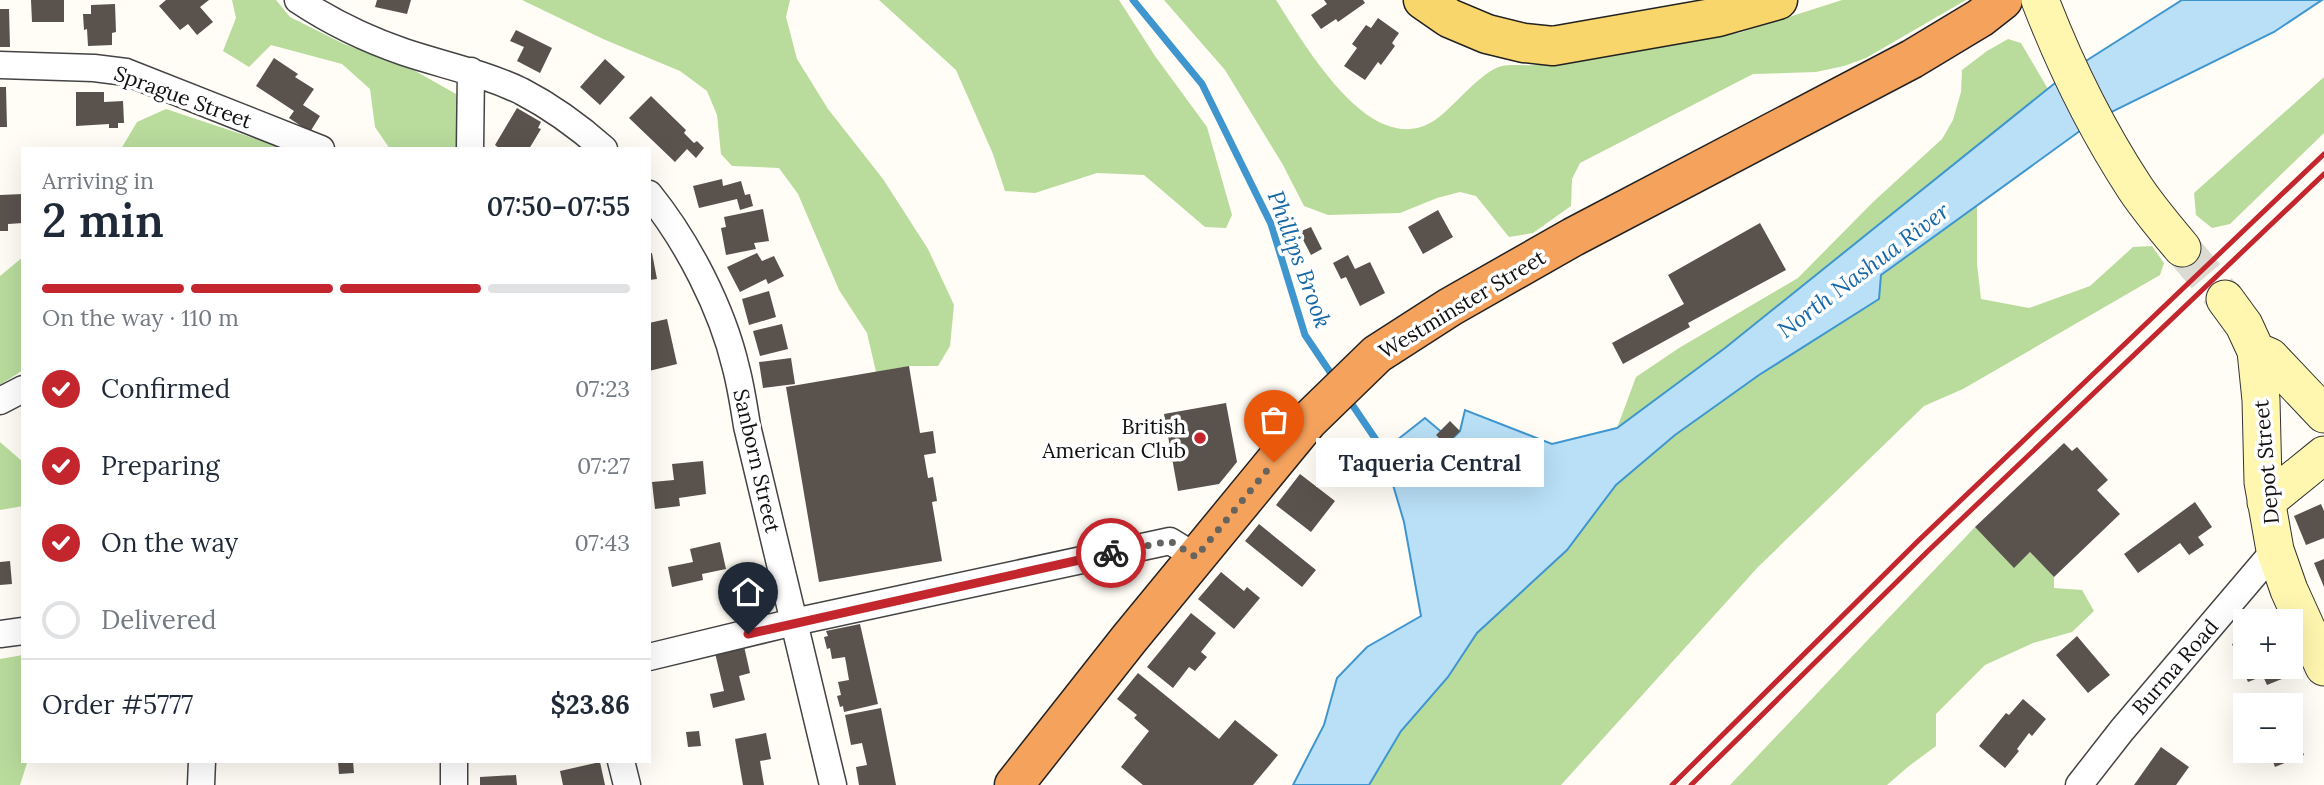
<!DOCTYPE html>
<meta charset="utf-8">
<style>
body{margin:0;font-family:Lora,serif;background:#f6f6f7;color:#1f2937;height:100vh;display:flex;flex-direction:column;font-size:26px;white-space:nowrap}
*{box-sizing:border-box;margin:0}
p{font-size:23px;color:#747a83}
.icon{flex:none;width:38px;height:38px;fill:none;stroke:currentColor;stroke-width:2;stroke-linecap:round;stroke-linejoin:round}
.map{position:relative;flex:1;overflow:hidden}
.side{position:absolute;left:21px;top:147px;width:630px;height:616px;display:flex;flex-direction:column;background:#fff;border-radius:0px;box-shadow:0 7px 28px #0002}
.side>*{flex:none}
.tools{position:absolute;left:2233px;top:609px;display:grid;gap:14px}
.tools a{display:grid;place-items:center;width:70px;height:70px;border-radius:0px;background:#fff;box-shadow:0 7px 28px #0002;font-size:35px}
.pin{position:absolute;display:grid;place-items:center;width:60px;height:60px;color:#fff;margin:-72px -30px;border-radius:50% 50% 50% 0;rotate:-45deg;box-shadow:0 0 7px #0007}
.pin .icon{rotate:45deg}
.courier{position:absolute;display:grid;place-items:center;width:70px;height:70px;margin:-35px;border:5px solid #c4262e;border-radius:50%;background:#fff;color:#222;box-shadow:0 2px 9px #0007}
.bubble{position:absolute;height:49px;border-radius:0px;background:#fff;box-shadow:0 7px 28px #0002;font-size:23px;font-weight:600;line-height:49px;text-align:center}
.headline em{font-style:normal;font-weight:600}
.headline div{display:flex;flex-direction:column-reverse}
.headline{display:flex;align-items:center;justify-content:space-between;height:119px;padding:0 21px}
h1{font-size:46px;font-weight:600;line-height:52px}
.bar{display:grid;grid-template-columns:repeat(4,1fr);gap:10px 7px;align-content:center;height:84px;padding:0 21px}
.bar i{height:9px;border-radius:5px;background:#e0e1e3}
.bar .active{background:#c4262e}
.bar p{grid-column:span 4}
.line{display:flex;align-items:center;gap:18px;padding:0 21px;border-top:2px solid #e0e1e3}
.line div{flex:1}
ol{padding:0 21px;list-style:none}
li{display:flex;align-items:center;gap:21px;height:77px}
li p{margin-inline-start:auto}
li .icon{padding:7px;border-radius:50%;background:#c4262e;color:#fff;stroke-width:4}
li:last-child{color:#747a83}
li i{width:38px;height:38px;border:4px solid #e0e1e3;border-radius:50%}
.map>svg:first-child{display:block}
.forest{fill:#b9dc9c}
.water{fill:#b9e0f7;stroke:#3f96cf;stroke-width:2}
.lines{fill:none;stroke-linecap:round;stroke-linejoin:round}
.stream{stroke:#3f96cf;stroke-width:7}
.building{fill:#5a524d}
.secondary-tunnel{stroke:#dbdad3;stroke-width:37;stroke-dasharray:37 18;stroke-linecap:butt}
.street-casing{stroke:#444;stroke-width:29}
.secondary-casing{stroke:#333;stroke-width:39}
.primary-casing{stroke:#222;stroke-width:41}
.highway-casing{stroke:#222;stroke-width:41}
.street{stroke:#fff;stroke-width:26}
.secondary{stroke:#fff6b0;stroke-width:37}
.primary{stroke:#f9d66b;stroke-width:38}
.highway{stroke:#f5a25d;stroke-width:38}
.rail{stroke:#c4262e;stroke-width:5}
.done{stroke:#646461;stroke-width:7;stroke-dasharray:0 12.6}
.route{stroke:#c4262e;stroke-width:9}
.poi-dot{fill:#c4262e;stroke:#fff;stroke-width:2.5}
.labels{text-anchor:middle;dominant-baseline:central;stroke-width:7;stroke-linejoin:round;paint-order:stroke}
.street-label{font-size:21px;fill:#111;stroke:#fff}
.poi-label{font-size:21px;fill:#111;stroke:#fff;text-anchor:end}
.water-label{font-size:23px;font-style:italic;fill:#1768a6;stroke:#fff}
</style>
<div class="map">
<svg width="2324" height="785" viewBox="0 0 2324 785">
<rect width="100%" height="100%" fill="#fffdf5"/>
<path class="forest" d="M232 0H276L290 17 344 44 410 68 456 94 460 120 457 149H390L375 127 370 89 342 64 271 45 249 67 223 51 236 18Z
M522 0H790L786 17 797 59 828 109 883 179 928 249 954 305 950 346 938 366H909L876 372 867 333 839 290 798 194 779 168 732 166 721 154 717 115 707 91 680 71 603 39Z
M879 0H1119L1155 56 1207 127 1232 215 1226 228 1205 227 1144 175 1097 173 1035 193 1005 191 993 154 956 70Z
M1164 0H1276C1304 43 1371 163 1435 120 1453 108 1482 70 1502 66 1512 64 1524 66 1535 65L1739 33 1842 0H1966L1866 58 1844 66 1816 72 1753 74 1580 163 1572 179 1571 206 1533 233 1509 237 1476 196 1460 192 1437 198 1400 213 1328 215 1304 206 1283 165 1225 70Z
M2008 39 2021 43 2048 89 1725 348 1617 428 1636 377 1679 348 1798 278 1873 202 1942 139 1953 120 1961 92 1962 70 1987 51Z
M2324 77V133L2230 224 2212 228 2196 215 2194 193Z
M166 109 286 149H121L137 122Z
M1977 205V264L1981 299 2029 308 2090 286 2133 247 2152 246 2164 263 2160 275 1963 389 1924 406 1758 567 1561 785H1369L1401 731 1448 677 1477 633 1567 550 1616 485 1675 435 1759 375 1879 299 1881 275Z
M23 257V370L0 385V276Z
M0 442 23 462V506L0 510Z
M1975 527 2014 567 2030 552 2054 577V588L2082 590 2094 611 2072 632 2033 643 1985 665 1936 714V746L1909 766 1887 785H1730Z
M23 655V761H30L27 763 20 785H0V659Z"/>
<path class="water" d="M2182 0H2322L2274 32 2095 120 1881 275 1879 299 1759 375 1675 435 1616 485 1567 550 1477 633 1448 677 1401 731 1369 785H1293L1324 725 1337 678 1367 647 1421 616 1404 522 1383 451 1425 418 1458 446 1452 439 1460 431 1465 410 1552 444 1617 428 1725 348 2070 71Z"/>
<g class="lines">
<path class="stream" d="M1133 0 1202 84 1271 224 1305 335 1334 378
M1347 397 1387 456"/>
</g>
<path class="building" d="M31 0H64V22H32Z
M166 0H209L200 7 213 22 197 35 188 24 180 30 159 6Z
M377 0H411L407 14 375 7Z
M1324 0H1363L1365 3 1338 22 1336 19 1321 29 1311 15 1327 4Z
M115 4 116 32 112 33V45L88 46 87 29 84 30 83 14H91V5Z
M0 9H9L10 47H0Z
M1378 18 1399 33 1392 43 1395 46 1381 65 1378 62 1365 80 1344 66 1357 48 1352 44 1366 25 1371 28Z
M516 30 552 48 540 73 517 61 524 47 510 41Z
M274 58 298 74 295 77 314 89 303 105 320 116 310 132 289 118 294 111 256 86Z
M605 59 625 77 600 105 580 87Z
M0 87H6L7 127H0Z
M76 92H104V102L123 101 124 123H118V128H109V124L76 126Z
M651 96 686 130 684 133 694 143 697 141 704 148 696 158 687 149 675 162 629 118Z
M517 108 541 122 538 128 541 129 529 149H500L495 145Z
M722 179 723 186 741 181 745 195 750 194 753 206 740 210 737 199 699 208 693 186Z
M23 194V223L8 224V231H0V195Z
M763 209 769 241 754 243 756 249 726 255 721 228 726 227 724 217Z
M1438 210 1453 237 1423 254 1408 227Z
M1760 223 1786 270 1688 323 1690 327 1623 364 1612 343 1684 304 1668 275Z
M1311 227 1322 249 1311 255 1299 232Z
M649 253H652L657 279 649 280Z
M757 253 762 261 774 256 784 276 768 284 766 279 740 292 727 267Z
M1348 255 1355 269 1370 262 1385 293 1360 306 1346 277 1341 279 1333 263Z
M769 291 776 317 749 325 742 299Z
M667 319 677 364 649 371V323Z
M782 324 788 349 760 356 753 331Z
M791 358 795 384 763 388 759 362Z
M909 366 920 433 933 431 936 453 924 455 928 478 933 477 937 501 932 502 942 561 819 582 786 387Z
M1226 403 1237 462 1219 484 1178 491 1164 414Z
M1450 421 1460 431 1446 445 1436 435Z
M2064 443 2072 451 2077 447 2108 480 2097 490 2120 514 2054 577 2030 552 2014 568 1975 527Z
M703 461 706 494 679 498 680 506 655 509 652 482 674 480 672 464Z
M1300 474 1335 501 1311 532 1276 505Z
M2195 502 2212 527 2198 537 2204 545 2189 555 2180 543 2138 573 2124 554Z
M2321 504 2324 511V538L2306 545 2294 516Z
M1259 524 1316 570 1302 587 1245 541Z
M720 542 726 569 702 574 703 580 672 587 668 567 693 562 690 549Z
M2324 559V587L2314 563Z
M10 561 12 584 0 585V562Z
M1221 572 1244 591 1247 587 1260 598 1234 629 1198 599Z
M1191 613 1216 633 1201 652 1207 657 1195 671 1189 667 1173 688 1147 667Z
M860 624 878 704 844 712 843 706 840 707 837 696 841 695 838 682 849 680 845 657 832 659 830 648 827 649 824 637 828 636 826 631Z
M2077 636 2110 675 2088 693 2056 655Z
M2245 639V667H2288L2292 675 2267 685 2263 676 2248 682 2232 644Z
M744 646 750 673 739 676 745 700 713 708 710 694 724 691 715 653Z
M1138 673 1219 739 1235 720 1278 755 1253 785H1143L1121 767 1149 731 1134 718 1137 715 1117 699Z
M2023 699 2046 719 2032 736 2029 733 2017 749 2019 751 2005 768 1979 746 2006 713 2009 715Z
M881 708 896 785H859L856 767 867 765 862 743 851 745 845 715Z
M2291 723 2304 755 2275 767 2269 751H2291Z
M699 731 701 746 688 747 686 732Z
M766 733 771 759 760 761 764 785H743L735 739Z
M2161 747 2189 767 2176 785H2134Z
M338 761H353L354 773 339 774Z
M600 762 605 785H563L560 771Z
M516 775 517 785H480V777Z"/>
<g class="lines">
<path class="secondary-tunnel" d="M2182 248 2225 299"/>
<defs>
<path id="street" d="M298 0C331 22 366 39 404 52 443 65 483 73 521 91 552 107 578 126 604 149
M0 65 94 68 126 72 321 149
M470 149 471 71
M649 194C687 241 722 308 736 368 741 387 744 407 747 426L833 785
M0 401 23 389
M0 634 23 631
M649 657 794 622 1170 541 1196 557
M621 761 627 785
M201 785 202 761
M454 785V761
M2079 785 2122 730 2275 550"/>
<path id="secondary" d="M2040 0C2065 65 2097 130 2135 188 2149 209 2166 229 2182 248
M2225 299 2244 325 2256 351 2261 400 2263 482 2275 550 2289 590 2324 667
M2256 351 2270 357 2324 414
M2266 502 2324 455"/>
<path id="primary" d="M1423 0 1449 18 1487 34 1524 43 1553 46 1718 17 1778 0"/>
<path id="highway" d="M1014 785 1129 639 1309 420 1377 354 1450 307 1573 237 1912 59 1980 18 2003 0"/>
</defs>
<use href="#street" class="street-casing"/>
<use href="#secondary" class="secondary-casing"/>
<use href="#primary" class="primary-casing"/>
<use href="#highway" class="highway-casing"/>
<use href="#street" class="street"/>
<use href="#secondary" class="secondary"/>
<use href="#primary" class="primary"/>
<use href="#highway" class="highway"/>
<path class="rail" d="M1672 785 1918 541 2324 154
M1691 785 1927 552 2324 174"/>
</g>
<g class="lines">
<path class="done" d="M1111 553 1170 541 1196 557 1274 462"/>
<path class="route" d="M748 634 1111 553"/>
</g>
<circle class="poi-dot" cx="1200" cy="438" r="7"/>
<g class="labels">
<g class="street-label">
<text transform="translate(183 97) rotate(20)">Sprague Street</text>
<text transform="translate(1462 304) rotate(-31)">Westminster Street</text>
<text transform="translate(757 461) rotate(77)">Sanborn Street</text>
<text transform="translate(2266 462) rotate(-95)">Depot Street</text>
<text transform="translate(2175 667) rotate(-49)">Burma Road</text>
</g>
<g class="poi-label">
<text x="1186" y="426">British<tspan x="1186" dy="24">American Club</tspan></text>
</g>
<g class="water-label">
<text transform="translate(1300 259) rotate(70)">Phillips Brook</text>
<text transform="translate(1863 270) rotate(-37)">North Nashua River</text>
</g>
</g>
</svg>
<div class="tools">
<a>+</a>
<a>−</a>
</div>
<div class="pin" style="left:1274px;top:462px;background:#ea580c"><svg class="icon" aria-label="bag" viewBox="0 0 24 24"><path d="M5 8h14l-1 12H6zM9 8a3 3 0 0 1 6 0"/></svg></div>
<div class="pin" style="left:748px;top:634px;background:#1f2937"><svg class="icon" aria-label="home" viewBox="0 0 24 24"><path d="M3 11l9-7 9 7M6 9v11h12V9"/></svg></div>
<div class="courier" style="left:1111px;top:553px"><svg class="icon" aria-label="bike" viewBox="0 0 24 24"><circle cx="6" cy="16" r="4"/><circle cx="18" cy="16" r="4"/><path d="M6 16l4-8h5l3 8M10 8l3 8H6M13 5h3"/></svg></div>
<div class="bubble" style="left:1316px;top:438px;width:228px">Taqueria Central</div>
<section class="side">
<div class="headline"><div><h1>2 min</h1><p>Arriving in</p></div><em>07:50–07:55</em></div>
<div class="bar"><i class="active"></i><i class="active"></i><i class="active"></i><i></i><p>On the way · 110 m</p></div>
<ol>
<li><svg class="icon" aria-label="check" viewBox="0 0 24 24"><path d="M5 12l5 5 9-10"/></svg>Confirmed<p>07:23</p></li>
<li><svg class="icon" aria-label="check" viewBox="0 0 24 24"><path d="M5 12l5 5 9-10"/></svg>Preparing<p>07:27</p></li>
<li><svg class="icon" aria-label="check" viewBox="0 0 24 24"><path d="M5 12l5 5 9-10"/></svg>On the way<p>07:43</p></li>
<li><i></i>Delivered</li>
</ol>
<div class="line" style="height:91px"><div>Order #5777</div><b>$23.86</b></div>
</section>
</div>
